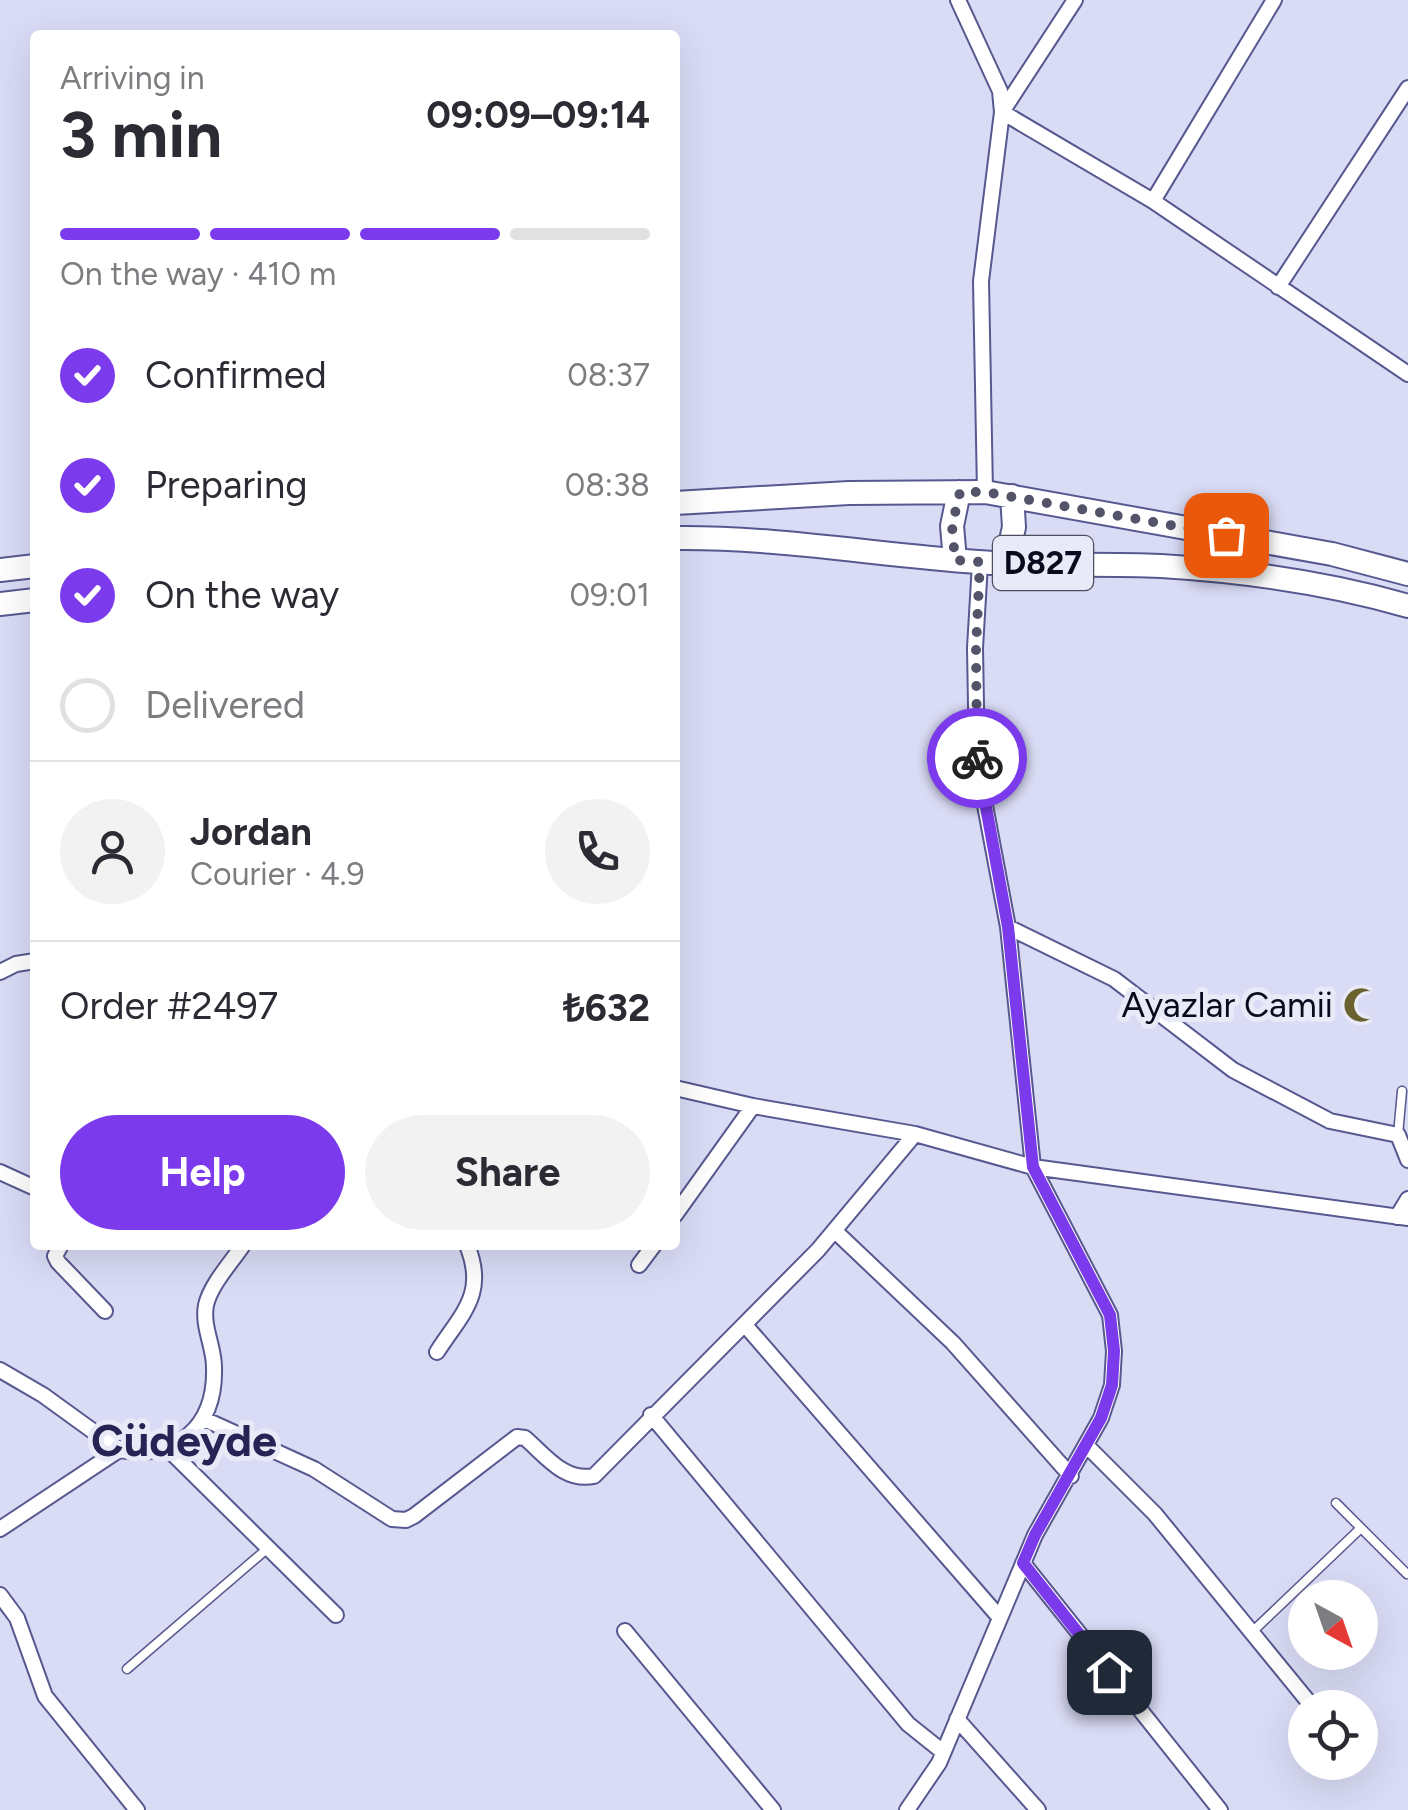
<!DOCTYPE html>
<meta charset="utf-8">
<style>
body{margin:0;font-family:Figtree,sans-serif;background:#f2f2f3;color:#2b2b33;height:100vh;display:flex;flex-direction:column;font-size:38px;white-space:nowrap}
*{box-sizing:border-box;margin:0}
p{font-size:32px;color:#7c7c81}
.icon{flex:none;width:55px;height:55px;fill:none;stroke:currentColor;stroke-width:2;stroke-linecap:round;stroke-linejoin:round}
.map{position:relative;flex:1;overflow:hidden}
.drawer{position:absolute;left:30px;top:30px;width:650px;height:1220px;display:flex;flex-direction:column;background:#fff;border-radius:10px;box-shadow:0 10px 40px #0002}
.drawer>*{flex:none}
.needle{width:65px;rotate:140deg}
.controls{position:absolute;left:1288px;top:1580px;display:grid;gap:20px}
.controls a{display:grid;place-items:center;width:90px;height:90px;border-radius:50%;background:#fff;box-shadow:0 10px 40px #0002;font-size:50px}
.pin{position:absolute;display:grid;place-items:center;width:85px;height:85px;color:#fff;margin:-42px;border-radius:20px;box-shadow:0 5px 15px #0006}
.courier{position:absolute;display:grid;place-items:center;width:100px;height:100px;margin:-50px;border:8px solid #7c3aed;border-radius:50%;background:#fff;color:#222;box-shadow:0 2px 12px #0007}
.head em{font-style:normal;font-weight:700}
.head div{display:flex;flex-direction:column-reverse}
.head{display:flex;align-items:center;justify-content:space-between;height:170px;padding:0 30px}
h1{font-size:65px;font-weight:700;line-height:75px}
.bar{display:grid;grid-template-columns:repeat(4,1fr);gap:15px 10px;align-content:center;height:120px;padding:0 30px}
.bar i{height:12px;border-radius:8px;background:#e1e1e2}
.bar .on{background:#7c3aed}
.bar p{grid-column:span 4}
.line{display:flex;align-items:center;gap:25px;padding:0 30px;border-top:2px solid #e1e1e2}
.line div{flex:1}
.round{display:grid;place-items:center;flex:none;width:105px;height:105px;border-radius:52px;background:#f2f2f3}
ol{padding:0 30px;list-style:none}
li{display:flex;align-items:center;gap:30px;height:110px}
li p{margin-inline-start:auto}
li .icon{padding:10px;border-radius:50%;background:#7c3aed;color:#fff;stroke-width:4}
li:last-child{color:#7c7c81}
li i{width:55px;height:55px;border:5px solid #e1e1e2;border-radius:50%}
.cta{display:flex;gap:20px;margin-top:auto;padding:20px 30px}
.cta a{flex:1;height:115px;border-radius:60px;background:#7c3aed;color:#fff;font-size:40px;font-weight:700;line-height:115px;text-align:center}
.cta a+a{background:#f2f2f3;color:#2b2b33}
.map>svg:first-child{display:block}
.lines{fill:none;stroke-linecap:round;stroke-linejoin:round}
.service-casing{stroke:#57588f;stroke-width:11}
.minor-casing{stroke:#57588f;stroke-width:18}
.trunk-casing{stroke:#57588f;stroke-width:26}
.service{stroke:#fff;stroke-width:8}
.minor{stroke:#fff;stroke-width:14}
.trunk{stroke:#fff;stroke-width:22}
.done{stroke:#53546a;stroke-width:10;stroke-dasharray:0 18}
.route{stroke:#7c3aed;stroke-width:12}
.labels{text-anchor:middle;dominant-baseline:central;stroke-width:10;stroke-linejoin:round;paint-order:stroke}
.shield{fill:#e9eaf7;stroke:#4d4d60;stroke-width:2.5}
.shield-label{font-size:32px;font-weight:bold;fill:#0a0a1f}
.poi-label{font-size:35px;fill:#0a0a1f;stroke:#e9eaf7;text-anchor:end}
.district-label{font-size:45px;font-weight:bold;fill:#262355;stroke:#e9eaf7}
</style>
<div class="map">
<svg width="1408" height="1810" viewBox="0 0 1408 1810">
<rect width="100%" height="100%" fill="#dadcf6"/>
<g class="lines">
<defs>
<path id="service" d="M1398 1135 1402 1091
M1336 1503 1407 1574
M1251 1633 1361 1528
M127 1669 268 1548"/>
<path id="minor" d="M958 0 1000 91 1002 112 981 281 985 492
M1075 0 1002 112 1153 201 1408 374
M1153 201 1274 0
M1278 287 1408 88
M980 563 975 648 977 763 1008 927 1033 1167 1408 1218
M1008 927 1114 979 1233 1070 1330 1121 1398 1135 1408 1160
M0 972 16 964 35 961
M675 1088 753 1106 915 1134 1033 1167 1110 1315 1114 1351 1112 1385 1101 1418 1035 1535 939 1763 907 1810
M0 1172 35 1188
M675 1215 753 1106
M1397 1217 1408 1199
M835 1231 953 1343 1071 1476
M61 1245 55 1256 58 1262 105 1311
M639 1265 654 1245
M745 1325 1000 1618
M437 1352C462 1313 487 1294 467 1245
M0 1370 43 1395 119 1450
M651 1415 908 1724 943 1752
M204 1419 314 1469 392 1519 406 1520 414 1516 517 1437 525 1438C546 1456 564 1482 594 1476L818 1250 915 1134
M1086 1445 1155 1514 1307 1700
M167 1448 336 1615
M0 1529 119 1450C177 1460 216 1427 214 1367 214 1346 202 1327 206 1305 211 1284 231 1263 243 1245
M1023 1563 1220 1810
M0 1595 17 1618 45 1696 137 1810
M625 1631 773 1810
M957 1719 1038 1810"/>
<path id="trunk" d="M675 503 849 493 985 492 1332 554 1408 574
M675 538C777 537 876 555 978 562 1039 567 1100 563 1161 566 1243 571 1329 583 1408 606
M955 560 952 526 959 492
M1006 563 1014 527 1012 496
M0 570 35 566
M0 604 35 600"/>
</defs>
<use href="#service" class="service-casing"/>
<use href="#minor" class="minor-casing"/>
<use href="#trunk" class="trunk-casing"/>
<use href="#service" class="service"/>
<use href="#minor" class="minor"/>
<use href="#trunk" class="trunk"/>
</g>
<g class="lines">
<path class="done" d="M977 758 976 648 980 562 955 560 952 526 960 492H985L1226 535"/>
<path class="route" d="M977 758 1008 927 1033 1167 1110 1315 1114 1351 1112 1385 1101 1418 1035 1535 1023 1563 1109 1672"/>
</g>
<defs>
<symbol id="mosque-bare" viewBox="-9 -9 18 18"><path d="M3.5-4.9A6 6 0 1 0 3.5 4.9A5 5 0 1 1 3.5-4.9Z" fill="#69622f" stroke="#e9eaf7" stroke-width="2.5" paint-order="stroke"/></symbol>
</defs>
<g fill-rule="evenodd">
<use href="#mosque-bare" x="1336" y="980" width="50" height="50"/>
</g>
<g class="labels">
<rect class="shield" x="993" y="536" width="100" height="54" rx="8"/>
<g class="shield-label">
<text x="1043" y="563">D827</text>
</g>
<g class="poi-label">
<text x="1333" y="1005">Ayazlar Camii</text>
</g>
<g class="district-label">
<text x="184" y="1440">Cüdeyde</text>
</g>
</g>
</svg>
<div class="controls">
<a><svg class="needle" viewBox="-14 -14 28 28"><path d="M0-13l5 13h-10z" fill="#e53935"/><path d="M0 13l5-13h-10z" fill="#7c7c81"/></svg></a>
<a><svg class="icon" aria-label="locate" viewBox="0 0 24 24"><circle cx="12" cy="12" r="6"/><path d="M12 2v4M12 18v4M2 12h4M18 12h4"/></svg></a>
</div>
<div class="pin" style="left:1226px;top:535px;background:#ea580c"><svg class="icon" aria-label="bag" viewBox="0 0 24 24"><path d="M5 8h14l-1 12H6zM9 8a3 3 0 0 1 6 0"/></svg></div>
<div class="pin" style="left:1109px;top:1672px;background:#1f2937"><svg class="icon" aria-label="home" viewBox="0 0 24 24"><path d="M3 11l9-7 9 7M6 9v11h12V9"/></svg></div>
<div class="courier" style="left:977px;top:758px"><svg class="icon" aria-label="bike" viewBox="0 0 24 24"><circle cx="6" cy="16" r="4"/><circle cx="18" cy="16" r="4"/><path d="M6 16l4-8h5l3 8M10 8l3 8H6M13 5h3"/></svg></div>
<section class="drawer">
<div class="head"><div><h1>3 min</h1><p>Arriving in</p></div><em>09:09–09:14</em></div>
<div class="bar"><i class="on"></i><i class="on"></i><i class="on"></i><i></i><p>On the way · 410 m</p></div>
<ol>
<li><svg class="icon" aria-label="check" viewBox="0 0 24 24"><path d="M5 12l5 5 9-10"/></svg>Confirmed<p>08:37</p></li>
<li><svg class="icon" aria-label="check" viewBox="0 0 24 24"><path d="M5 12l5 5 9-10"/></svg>Preparing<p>08:38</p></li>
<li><svg class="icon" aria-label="check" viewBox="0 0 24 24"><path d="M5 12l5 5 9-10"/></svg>On the way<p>09:01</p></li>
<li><i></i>Delivered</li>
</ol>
<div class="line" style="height:180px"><a class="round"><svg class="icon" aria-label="person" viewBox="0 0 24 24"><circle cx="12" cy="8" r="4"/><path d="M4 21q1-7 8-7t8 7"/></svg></a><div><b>Jordan</b><p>Courier · 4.9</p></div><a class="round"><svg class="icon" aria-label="phone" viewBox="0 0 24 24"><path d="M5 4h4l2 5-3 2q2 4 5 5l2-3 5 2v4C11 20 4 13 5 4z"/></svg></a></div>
<div class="line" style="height:130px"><div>Order #2497</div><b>₺632</b></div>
<div class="cta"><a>Help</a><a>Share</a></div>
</section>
</div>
